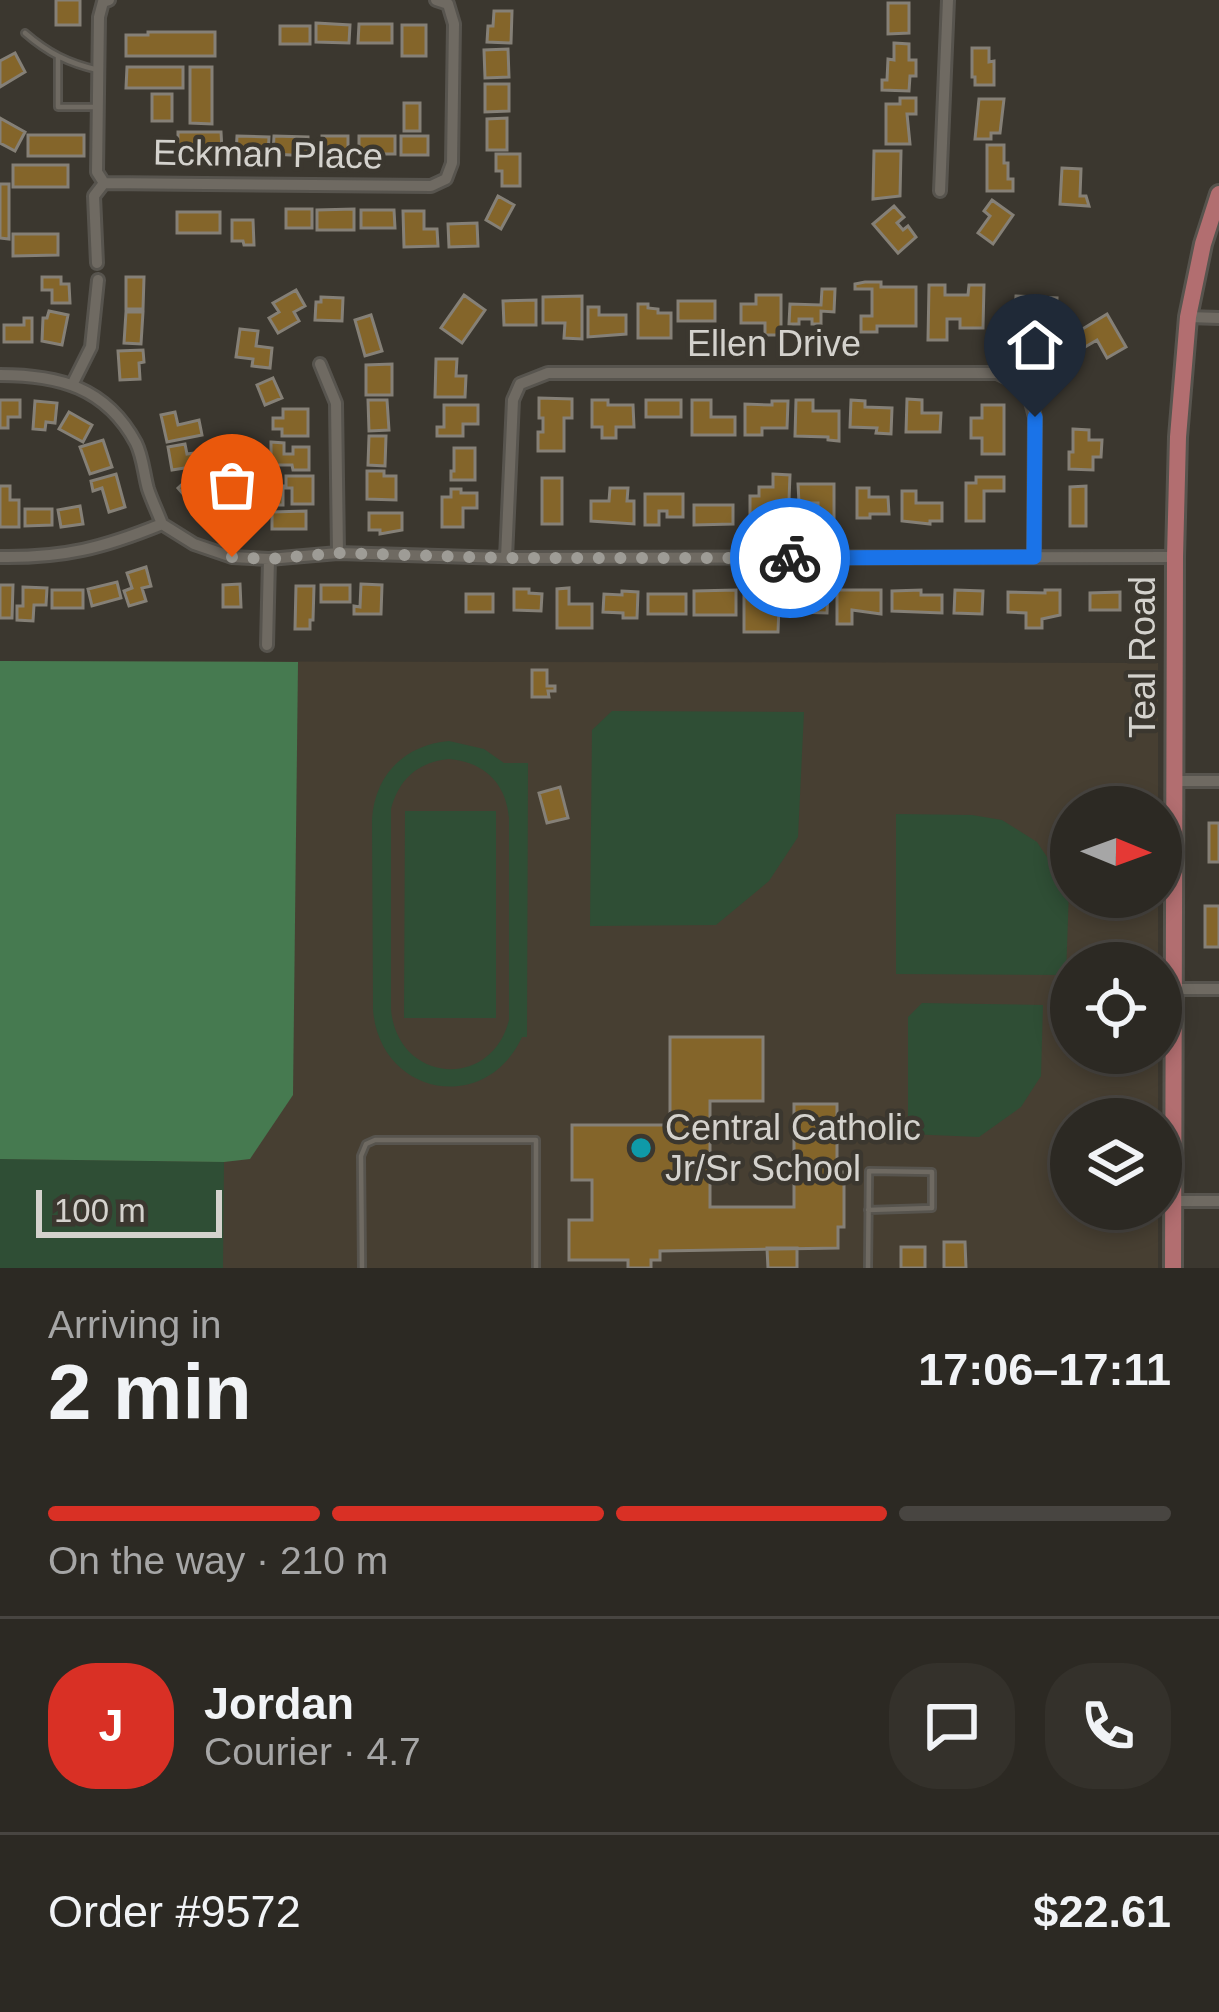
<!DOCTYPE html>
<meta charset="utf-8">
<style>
body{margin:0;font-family:Helvetica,sans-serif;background:#34312b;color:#f1f3f6;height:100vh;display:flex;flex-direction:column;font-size:45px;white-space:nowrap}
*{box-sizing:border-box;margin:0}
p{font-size:39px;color:#a6a6a6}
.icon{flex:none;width:66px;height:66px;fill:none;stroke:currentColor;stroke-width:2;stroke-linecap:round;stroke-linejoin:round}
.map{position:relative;height:1268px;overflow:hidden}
.details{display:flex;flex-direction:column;background:#2c2923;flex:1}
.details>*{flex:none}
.needle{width:78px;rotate:91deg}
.tools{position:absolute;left:1050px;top:786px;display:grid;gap:24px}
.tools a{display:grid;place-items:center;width:132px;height:132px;border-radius:50%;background:#2c2923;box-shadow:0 6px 18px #0003,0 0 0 3px #484541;font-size:60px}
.scale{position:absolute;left:36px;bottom:30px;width:186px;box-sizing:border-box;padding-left:12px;border:6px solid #d4d2cd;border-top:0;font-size:33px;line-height:42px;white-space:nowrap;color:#d4d2cd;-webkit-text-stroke:9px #3b372f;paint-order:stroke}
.pin{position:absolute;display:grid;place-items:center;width:102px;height:102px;color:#fff;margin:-123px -51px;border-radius:50% 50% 50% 0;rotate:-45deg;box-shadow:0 0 12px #0007}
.pin .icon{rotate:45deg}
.courier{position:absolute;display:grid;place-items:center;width:120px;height:120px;margin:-60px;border:9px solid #1a73e8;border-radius:50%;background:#fff;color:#222;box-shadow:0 3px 15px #0007}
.head em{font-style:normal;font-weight:600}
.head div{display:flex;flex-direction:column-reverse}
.head{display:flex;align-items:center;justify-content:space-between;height:204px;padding:0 48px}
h1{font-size:78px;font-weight:600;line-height:90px}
.bar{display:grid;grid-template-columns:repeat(4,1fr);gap:18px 12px;align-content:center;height:144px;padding:0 48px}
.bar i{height:15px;border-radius:9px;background:#484541}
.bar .active{background:#d93025}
.bar p{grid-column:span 4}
.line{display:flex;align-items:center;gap:30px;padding:0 48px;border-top:3px solid #484541}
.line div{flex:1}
.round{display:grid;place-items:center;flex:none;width:126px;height:126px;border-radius:48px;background:#34312b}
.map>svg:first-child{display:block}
.built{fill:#473f32}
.green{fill:#2f4e35;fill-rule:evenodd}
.forest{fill:#467a50}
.building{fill:#84652a;stroke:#858077;stroke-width:3}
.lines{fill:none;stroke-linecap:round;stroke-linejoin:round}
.lane-casing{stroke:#57544e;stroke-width:10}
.street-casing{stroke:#57544e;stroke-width:16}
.primary-casing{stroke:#57544e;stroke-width:22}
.lane{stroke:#6f6a62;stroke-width:4.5}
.street{stroke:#6f6a62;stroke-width:10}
.primary{stroke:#b26e70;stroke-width:16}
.done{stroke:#9e9c96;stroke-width:12;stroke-dasharray:0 21.6}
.route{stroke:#1a73e8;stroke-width:15}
.culture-dot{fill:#0f9aa8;stroke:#3b372f;stroke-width:4.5}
.labels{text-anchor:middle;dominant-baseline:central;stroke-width:9;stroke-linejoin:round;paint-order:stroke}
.street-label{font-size:36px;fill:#d4d2cd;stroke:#3b372f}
.poi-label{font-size:36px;fill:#d4d2cd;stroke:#3b372f;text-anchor:start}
</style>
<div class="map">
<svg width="1219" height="1268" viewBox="0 0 1219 1268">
<rect width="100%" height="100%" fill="#3b372f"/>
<path class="built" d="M0 661 1158 663V807H1071V897H1158V963H1071V1053H1158V1119H1071V1209H1158V1268H0Z"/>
<path class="green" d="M612 711 804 712 798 837 769 881 716 925 590 926 592 730Z
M449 741 484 749 504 763H528L527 1037H522C486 1116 380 1096 373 1010L372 819C375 775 404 745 449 741ZM449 759C484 762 506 783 509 818V1020C491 1091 398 1083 391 1010V809C399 779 418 762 449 759Z
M405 811H496V1018H404Z
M896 814 972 815 1002 820 1037 842 1069 890 1066 975 896 974Z
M922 1003 1043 1005 1041 1076 1021 1107 979 1137 908 1134V1017Z
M0 1159 224 1162 223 1268H0Z"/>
<path class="forest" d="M0 661 298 662 293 1095 250 1159 224 1162 0 1159Z"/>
<path class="building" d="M56 0H80V25H56Z
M888 3H909V33L888 34Z
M494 11H512L511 43 487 42 488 26H493Z
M316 23 350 25 349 43 316 42Z
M359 24H392V43H358Z
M402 25H426V56H402Z
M280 26H310V44H280Z
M148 32H215V56H126V35H148Z
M894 43 909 44V60H916V76H910L909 91 882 90V80H887L888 59 894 60Z
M972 48H989V62L994 61V85H975V77H972Z
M508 49 509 77 485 78 484 50Z
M15 53 25 72 0 87V61Z
M127 67H183V88H126Z
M190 67H212V124L190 123Z
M485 84H509V111L485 112Z
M152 94H172V121H152Z
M900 98H916V114H907L910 144H886V104H900Z
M979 99H1004L1000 133H991V139H975Z
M404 103H420V131H404Z
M0 118 25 132 15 151 0 143Z
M507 118V150H487V119Z
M178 132H221L222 150 178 151Z
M28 135H84V156H28Z
M237 136 269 137 268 155H236Z
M274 136 308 137V156L273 154Z
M322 136H348V155H322Z
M359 136H395V154H359Z
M401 136H428V155H401Z
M987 145H1004V163H1008V179H1013V191H987Z
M874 151H901L900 196 873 199Z
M496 154H520V186H502V171H496Z
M13 165H68V187H13Z
M1062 168 1081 169 1080 196H1086L1089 206 1060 204Z
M0 184H9V239L0 238Z
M498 196 514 205 501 229 486 220Z
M992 200 1013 215 993 244 978 233 990 216 984 211Z
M894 206 904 217 897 223 903 230 908 226 916 237 898 253 873 224Z
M286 209H312V228H286Z
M354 209V230H317V210Z
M361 210H394L395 228H361Z
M403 211H424V229H437L438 246 404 247Z
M177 212H220V233H177Z
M232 220H253L254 245H244L243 241H232Z
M477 223 478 246 449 247 448 224Z
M13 234H58V255L13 256Z
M42 277H61V284H69L70 303H52V290H42Z
M126 277H144L143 309H126Z
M865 282H881V287H916V326H877V332H861V316H872V289H855V284Z
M929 285H945V295H968L969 285H984L983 328H960V319H947V340H928Z
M822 289H835L834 312 821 311V324H812V319H799V324H789L790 304 821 305Z
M296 290 305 306 294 312 299 321 278 333 269 318 279 312 273 303Z
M464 295 485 310 462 343 441 328Z
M756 295H781V335H765V323H741V304H756Z
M582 296V339L564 338 565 323H543V297Z
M1016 296 1057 298 1056 317 1026 316 1025 326 1010 325V310H1015Z
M321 297 343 298 342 321 315 320 316 302H321Z
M536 300V325H504L503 301Z
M678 301H715V321H678Z
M638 304H648V308L658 309V313H671V338H638Z
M588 307H599V315H626V334L588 337Z
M49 311 68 315 62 345 42 341 43 318H47Z
M126 312H143L141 344 124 343Z
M1107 314 1126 347 1107 358 1097 340 1085 347 1076 333Z
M371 315 382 351 365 356 355 320Z
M24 318H32V342H4V325H24Z
M240 329 258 331 256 346 272 348 270 368 252 366 253 359 236 357Z
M143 350 144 362 139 363 140 379 120 380 118 351Z
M436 359H457L456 376H466L465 397H435Z
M392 364V395H366V365Z
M273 378 282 398 265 405 257 385Z
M539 398 572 399V418H564V451H538V432H543V418H539Z
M907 399 922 400V413H941L940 432H906Z
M0 400H20V417H8V428H0Z
M368 400H387L389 430 369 431Z
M592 400H608V405H633L634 427H616V438H602V427H592Z
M646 400H681V417H646Z
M692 400H711V417H735V435H692Z
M796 400H813V411H839V441L828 440V437L795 436Z
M851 400 865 401V407L892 408 891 434 876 433 877 428 850 427Z
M35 401 57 403 55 423 46 422 45 430 33 429Z
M772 401H788L787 428H762V435H745V404L772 405Z
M444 405H478V424H463V436H437V427H444Z
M982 405H1004V454H982V438H971V418H982Z
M283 409H308V436H282V429H273V418H283Z
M69 412 92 425 83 442 59 429Z
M175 412 178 425 199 420 202 435 167 442 161 415Z
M1073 429 1089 430V440H1102L1101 457H1093V470L1069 469V452H1073Z
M369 436H386L385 466 368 465Z
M103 440 112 467 90 474 80 447Z
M271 442 284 443V454H293V447H309V470H293L292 465H271Z
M185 444 187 454 195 453 197 466 172 470 168 447Z
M454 448H475V480H451V471H454Z
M367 471H384V476H396V500L367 499Z
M116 474 125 507 109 512 102 488 93 491 91 481Z
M193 474 199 480 205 475 220 492 198 511 178 488Z
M773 474 790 475 789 500H786L785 512H775V519H770L769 525 750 524V496H759V487H773Z
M286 476H313V504H292V488H286Z
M976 477H1004V491H984V521H966V483H976Z
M542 478H562V524H542Z
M268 479H278V486H283V505H267Z
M798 484H834V523L818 524V503H799Z
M0 486H10V500H19V527H0Z
M1086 486V526H1070V487Z
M610 488H628L627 501H634V524L591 521V501H609Z
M857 488H869V497H888L889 514H870V518H857Z
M451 489H461V493H477V508H463V527H442V497H451Z
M902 491H916V503H942V521H930V524L902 521Z
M645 494H683V517H667V511H659V525H645Z
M229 498 238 503 227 525 209 516 217 501 226 505Z
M694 505H733V524L694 525Z
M80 506 83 524 61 527 58 510Z
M25 509H52V525L25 526Z
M306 511V529H272V512Z
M369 513H402V530L380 534V530H369Z
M146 567 151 586 142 588 146 601 129 606 124 591 132 588 127 573Z
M117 582 121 598 92 606 88 589Z
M240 584 241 607H223V585Z
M361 584 382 585 381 614H354V606L360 607Z
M0 585H13L12 618H0Z
M321 585H350V602H321Z
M296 586H314L313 620H310V629H295Z
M23 587 47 588 46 605H34L33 621 17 620V606H23Z
M569 588V604H592V628H557V589Z
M797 588 828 590 827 613 796 612Z
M514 589H529V593L542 594 541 611 514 610Z
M52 590H83V608H52Z
M736 590V615H694V591Z
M837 590H881V614L852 610V624H837Z
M921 590V595H942V613L892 611V591Z
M955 590 983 591 982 614 954 613Z
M1045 590H1060V615L1042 619V628H1026V613L1008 612V592L1045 593Z
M622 591 638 592 637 618H623V613L603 612 604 594 622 595Z
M1120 592V610H1090V593Z
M466 594H493V612H466Z
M648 594H686V614H648Z
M744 594H758V606H779L778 632H744Z
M532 670H547V686H555V691H548L549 697H532Z
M560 787 568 818 547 823 539 793Z
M1209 823H1219V862H1209Z
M1205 906H1219V947H1205Z
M670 1037H763V1101H710V1207H794V1104H837V1172H844V1227H838V1248L660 1251V1260H651V1268H628V1260H569V1220H592V1180H572V1125H670Z
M944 1242H965L966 1268H944Z
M901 1247H925V1268H901Z
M767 1248H797V1268H768Z"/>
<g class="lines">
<defs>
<path id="lane" d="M25 33C48 53 68 63 98 70
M58 57V107H98
M362 1268 361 1156 366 1144 375 1140H536V1268
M868 1268 869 1171 932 1172V1208L868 1210"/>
<path id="street" d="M104 183 97 172 99 17 103 2 109 0
M940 191 948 0
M97 263 94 196 104 183 431 186 446 179 452 163 454 24 448 4 436 0
M1188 317 1219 318
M320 364 336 403 338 553
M0 375C58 375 106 387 136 443 143 457 144 475 148 489 152 501 158 513 162 524
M73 383 91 347 98 280
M0 557C64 558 103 548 162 524L194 544 232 557 269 559 338 553 506 558 1175 557
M506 558 513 400 520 384 548 373H997L1027 387 1035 417 1034 557
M267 645 269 559
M1174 781H1219
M1173 989H1219
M1173 1201H1219"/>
<path id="primary" d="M1173 1268 1175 557 1178 437 1188 317 1203 244 1219 194"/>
</defs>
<use href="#lane" class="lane-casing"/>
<use href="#street" class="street-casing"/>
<use href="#primary" class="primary-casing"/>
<use href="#lane" class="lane"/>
<use href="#street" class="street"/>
<use href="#primary" class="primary"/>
</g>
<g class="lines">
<path class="done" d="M232 557 269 559 338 553 506 558H790"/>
<path class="route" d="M790 558 1034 557 1035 417"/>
</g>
<circle class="culture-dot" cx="641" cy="1148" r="12"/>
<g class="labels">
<g class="street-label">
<text transform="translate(268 154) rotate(1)">Eckman Place</text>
<text x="774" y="343">Ellen Drive</text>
<text transform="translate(1142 657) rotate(-90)">Teal Road</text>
</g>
<g class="poi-label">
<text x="665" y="1127">Central Catholic<tspan x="665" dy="41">Jr/Sr School</tspan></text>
</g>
</g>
</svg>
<div class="tools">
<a><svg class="needle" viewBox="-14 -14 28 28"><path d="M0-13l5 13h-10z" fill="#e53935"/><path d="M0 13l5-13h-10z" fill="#a6a6a6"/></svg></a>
<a><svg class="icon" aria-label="locate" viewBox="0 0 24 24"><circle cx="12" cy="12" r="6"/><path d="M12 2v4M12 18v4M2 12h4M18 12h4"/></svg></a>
<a><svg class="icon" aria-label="layers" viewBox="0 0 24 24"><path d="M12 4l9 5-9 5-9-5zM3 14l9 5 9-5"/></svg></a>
</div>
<div class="scale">100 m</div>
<div class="pin" style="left:232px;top:557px;background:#ea580c"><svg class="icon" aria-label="bag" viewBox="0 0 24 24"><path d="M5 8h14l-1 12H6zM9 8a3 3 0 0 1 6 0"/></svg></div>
<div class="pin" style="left:1035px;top:417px;background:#1f2937"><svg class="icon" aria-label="home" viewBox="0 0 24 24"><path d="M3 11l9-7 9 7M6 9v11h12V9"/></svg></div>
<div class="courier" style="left:790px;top:558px"><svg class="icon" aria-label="bike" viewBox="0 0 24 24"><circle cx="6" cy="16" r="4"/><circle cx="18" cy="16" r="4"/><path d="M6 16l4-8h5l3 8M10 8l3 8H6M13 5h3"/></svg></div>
</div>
<section class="details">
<div class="head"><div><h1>2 min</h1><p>Arriving in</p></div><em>17:06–17:11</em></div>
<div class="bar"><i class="active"></i><i class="active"></i><i class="active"></i><i></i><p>On the way · 210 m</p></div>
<div class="line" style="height:216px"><b class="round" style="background:#d93025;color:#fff">J</b><div><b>Jordan</b><p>Courier · 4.7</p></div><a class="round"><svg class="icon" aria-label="chat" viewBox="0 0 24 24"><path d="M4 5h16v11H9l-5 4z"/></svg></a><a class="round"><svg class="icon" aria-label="phone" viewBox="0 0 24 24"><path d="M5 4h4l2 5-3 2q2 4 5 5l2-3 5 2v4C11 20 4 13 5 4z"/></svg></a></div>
<div class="line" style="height:156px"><div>Order #9572</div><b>$22.61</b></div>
</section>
